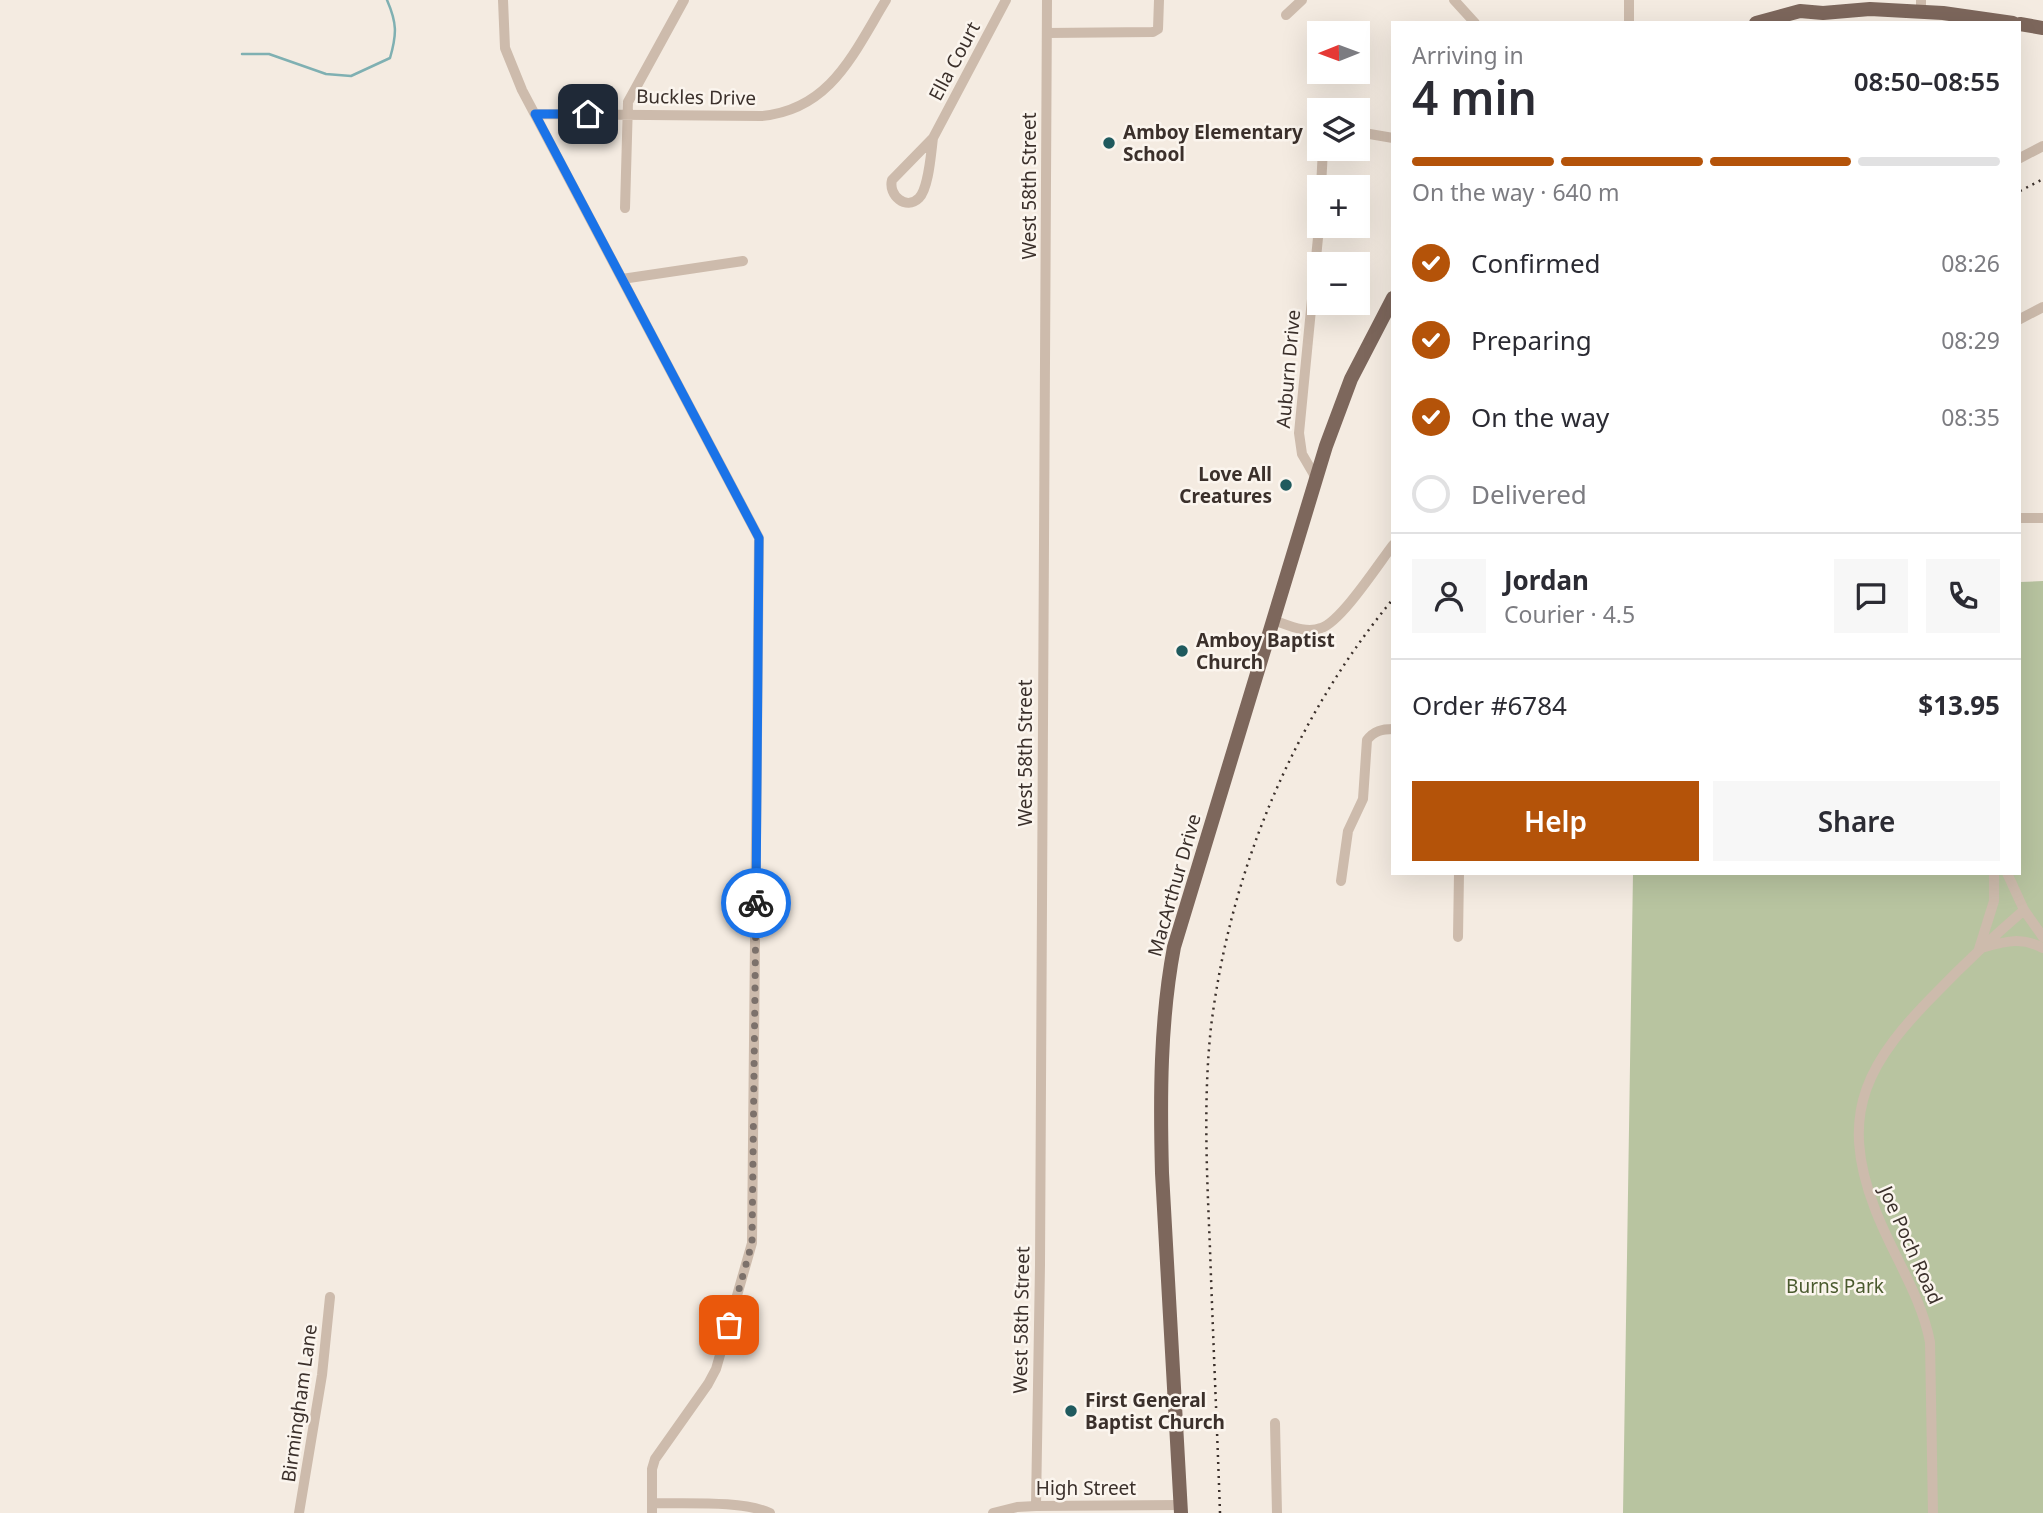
<!DOCTYPE html>
<meta charset="utf-8">
<style>
body{margin:0;font-family:"Noto Sans",sans-serif;background:#f7f7f7;color:#2b2b33;height:100vh;display:flex;flex-direction:column;font-size:26px;white-space:nowrap}
*{box-sizing:border-box;margin:0}
p{font-size:23px;color:#7c7c81}
.icon{flex:none;width:38px;height:38px;fill:none;stroke:currentColor;stroke-width:2;stroke-linecap:round;stroke-linejoin:round}
.map{position:relative;flex:1;overflow:hidden}
.side{position:absolute;left:1391px;top:21px;width:630px;height:854px;display:flex;flex-direction:column;background:#fff;border-radius:0px;box-shadow:0 7px 28px #0002}
.side>*{flex:none}
.needle{width:46px;rotate:269deg}
.tools{position:absolute;left:1307px;top:21px;display:grid;gap:14px}
.tools a{display:grid;place-items:center;width:63px;height:63px;border-radius:0px;background:#fff;box-shadow:0 7px 28px #0002;font-size:35px}
.pin{position:absolute;display:grid;place-items:center;width:60px;height:60px;color:#fff;margin:-30px;border-radius:14px;box-shadow:0 4px 10px #0006}
.courier{position:absolute;display:grid;place-items:center;width:70px;height:70px;margin:-35px;border:5px solid #1a73e8;border-radius:50%;background:#fff;color:#222;box-shadow:0 2px 9px #0007}
.overview em{font-style:normal;font-weight:600}
.overview div{display:flex;flex-direction:column-reverse}
.overview{display:flex;align-items:center;justify-content:space-between;height:119px;padding:0 21px}
h1{font-size:46px;font-weight:600;line-height:52px}
.bar{display:grid;grid-template-columns:repeat(4,1fr);gap:10px 7px;align-content:center;height:84px;padding:0 21px}
.bar i{height:9px;border-radius:5px;background:#e1e1e2}
.bar .on{background:#b45309}
.bar p{grid-column:span 4}
.line{display:flex;align-items:center;gap:18px;padding:0 21px;border-top:2px solid #e1e1e2}
.line div{flex:1}
.round{display:grid;place-items:center;flex:none;width:74px;height:74px;border-radius:0px;background:#f7f7f7}
ol{padding:0 21px;list-style:none}
li{display:flex;align-items:center;gap:21px;height:77px}
li p{margin-inline-start:auto}
li .icon{padding:7px;border-radius:50%;background:#b45309;color:#fff;stroke-width:4}
li:last-child{color:#7c7c81}
li i{width:38px;height:38px;border:4px solid #e1e1e2;border-radius:50%}
.primary-button{display:flex;gap:14px;margin-top:auto;padding:14px 21px}
.primary-button a{flex:1;height:80px;border-radius:0px;background:#b45309;color:#fff;font-size:28px;font-weight:600;line-height:80px;text-align:center}
.primary-button a+a{background:#f7f7f7;color:#2b2b33}
.map>svg:first-child{display:block}
.green{fill:#b8c4a0}
.lines{fill:none;stroke-linecap:round;stroke-linejoin:round}
.stream{stroke:#7fb0b2;stroke-width:2.5}
.minor{stroke:#cdbbac;stroke-width:10}
.major{stroke:#7d675c;stroke-width:14}
.rail{stroke:#3b302b;stroke-width:2.5;stroke-dasharray:2 5;stroke-linecap:butt}
.done{stroke:#7c716b;stroke-width:7;stroke-dasharray:0 12.6}
.route{stroke:#1a73e8;stroke-width:9}
.poi-dot{fill:#1f5a5e;stroke:#fbf5ee;stroke-width:2.5}
.labels{text-anchor:middle;dominant-baseline:central;stroke-width:5;stroke-linejoin:round;paint-order:stroke}
.street-label{font-size:19px;fill:#3b302b;stroke:#fbf5ee}
.poi-label{font-size:19px;font-weight:bold;fill:#3b302b;stroke:#fbf5ee;text-anchor:start}
.park-label{font-size:19px;fill:#4a5a2e;stroke:#fbf5ee}
</style>
<div class="map">
<svg width="2043" height="1513" viewBox="0 0 2043 1513">
<rect width="100%" height="100%" fill="#f4ebe1"/>
<path class="green" d="M2043 581V1513H1623L1633 873H2020V582Z"/>
<g class="lines">
<path class="stream" d="M242 54H269L326 74 351 76 390 58C397 34 397 23 387 0"/>
<path class="minor" d="M503 0 505 48 522 90 759 538 752 1243 716 1369 708 1384 655 1459 652 1469V1513
M1454 0 1475 23
M1921 11V0
M1286 15 1302 0
M1629 23V0
M1047 33 1153 32 1158 29 1159 0
M535 114 761 116C831 110 854 52 886 0
M1358 132 1393 138
M933 138C931 152 929 188 919 198 906 211 888 195 892 180Z
M933 138 1006 0
M2020 158 2043 146
M1321 187 1323 149
M625 208 628 102 684 0
M622 279 743 261
M2020 319 2043 307
M1316 478 1302 454 1299 433 1320 217
M2020 518H2043
M1273 620C1288 625 1306 634 1321 628 1341 622 1379 563 1393 545
M2007 873 2024 910 2043 937
M1341 881 1348 831 1363 799 1367 740C1374 731 1382 729 1393 729
M1458 937 1459 873
M1985 947C2007 941 2022 937 2043 948
M1979 949 1994 901V873
M1275 1423 1277 1513
M652 1503C685 1504 741 1500 770 1513
M1036 1506 1040 1265 1047 0
M299 1513 322 1375 330 1297
M993 1513 1017 1507 1036 1506 1180 1505
M1933 1513 1930 1342C1921 1295 1892 1254 1875 1209 1837 1111 1869 1060 1938 991 1965 963 1994 936 2024 910"/>
<path class="major" d="M1756 23 1800 11 1823 13 1870 9 1943 13 2013 23
M2020 24 2043 28
M1181 1513 1162 1173C1160 1098 1160 1021 1174 947L1326 446 1351 379 1393 298"/>
<path class="rail" d="M2020 191 2043 179
M1220 1513C1217 1425 1213 1337 1210 1249 1207 1175 1203 1101 1211 1027 1230 872 1293 720 1393 599"/>
</g>
<g class="lines">
<path class="done" d="M729 1325 752 1243 756 903"/>
<path class="route" d="M588 114H535L759 538 756 903"/>
</g>
<g class="poi-dot">
<circle cx="1109" cy="143" r="7"/>
<circle cx="1286" cy="485" r="7"/>
<circle cx="1182" cy="651" r="7"/>
<circle cx="1071" cy="1411" r="7"/>
</g>
<g class="labels">
<g class="street-label">
<text transform="translate(954 61) rotate(-62)">Ella Court</text>
<text transform="translate(696 97) rotate(1)">Buckles Drive</text>
<text transform="translate(1029 186) rotate(-90)">West 58th Street</text>
<text transform="translate(1288 369) rotate(-85)">Auburn Drive</text>
<text transform="translate(1025 753) rotate(-90)">West 58th Street</text>
<text transform="translate(1174 885) rotate(-74)">MacArthur Drive</text>
<text transform="translate(1911 1245) rotate(66)">Joe Poch Road</text>
<text transform="translate(1021 1320) rotate(-89)">West 58th Street</text>
<text transform="translate(299 1403) rotate(-82)">Birmingham Lane</text>
<text x="1086" y="1488">High Street</text>
</g>
<g class="poi-label">
<text x="1123" y="132">Amboy Elementary<tspan x="1123" dy="22">School</tspan></text>
<text x="1272" y="474" text-anchor="end">Love All<tspan x="1272" dy="22">Creatures</tspan></text>
<text x="1196" y="640">Amboy Baptist<tspan x="1196" dy="22">Church</tspan></text>
<text x="1085" y="1400">First General<tspan x="1085" dy="22">Baptist Church</tspan></text>
</g>
<g class="park-label">
<text x="1835" y="1286">Burns Park</text>
</g>
</g>
</svg>
<div class="tools">
<a><svg class="needle" viewBox="-14 -14 28 28"><path d="M0-13l5 13h-10z" fill="#e53935"/><path d="M0 13l5-13h-10z" fill="#7c7c81"/></svg></a>
<a><svg class="icon" aria-label="layers" viewBox="0 0 24 24"><path d="M12 4l9 5-9 5-9-5zM3 14l9 5 9-5"/></svg></a>
<a>+</a>
<a>−</a>
</div>
<div class="pin" style="left:729px;top:1325px;background:#ea580c"><svg class="icon" aria-label="bag" viewBox="0 0 24 24"><path d="M5 8h14l-1 12H6zM9 8a3 3 0 0 1 6 0"/></svg></div>
<div class="pin" style="left:588px;top:114px;background:#1f2937"><svg class="icon" aria-label="home" viewBox="0 0 24 24"><path d="M3 11l9-7 9 7M6 9v11h12V9"/></svg></div>
<div class="courier" style="left:756px;top:903px"><svg class="icon" aria-label="bike" viewBox="0 0 24 24"><circle cx="6" cy="16" r="4"/><circle cx="18" cy="16" r="4"/><path d="M6 16l4-8h5l3 8M10 8l3 8H6M13 5h3"/></svg></div>
<section class="side">
<div class="overview"><div><h1>4 min</h1><p>Arriving in</p></div><em>08:50–08:55</em></div>
<div class="bar"><i class="on"></i><i class="on"></i><i class="on"></i><i></i><p>On the way · 640 m</p></div>
<ol>
<li><svg class="icon" aria-label="check" viewBox="0 0 24 24"><path d="M5 12l5 5 9-10"/></svg>Confirmed<p>08:26</p></li>
<li><svg class="icon" aria-label="check" viewBox="0 0 24 24"><path d="M5 12l5 5 9-10"/></svg>Preparing<p>08:29</p></li>
<li><svg class="icon" aria-label="check" viewBox="0 0 24 24"><path d="M5 12l5 5 9-10"/></svg>On the way<p>08:35</p></li>
<li><i></i>Delivered</li>
</ol>
<div class="line" style="height:126px"><a class="round"><svg class="icon" aria-label="person" viewBox="0 0 24 24"><circle cx="12" cy="8" r="4"/><path d="M4 21q1-7 8-7t8 7"/></svg></a><div><b>Jordan</b><p>Courier · 4.5</p></div><a class="round"><svg class="icon" aria-label="chat" viewBox="0 0 24 24"><path d="M4 5h16v11H9l-5 4z"/></svg></a><a class="round"><svg class="icon" aria-label="phone" viewBox="0 0 24 24"><path d="M5 4h4l2 5-3 2q2 4 5 5l2-3 5 2v4C11 20 4 13 5 4z"/></svg></a></div>
<div class="line" style="height:91px"><div>Order #6784</div><b>$13.95</b></div>
<div class="primary-button"><a>Help</a><a>Share</a></div>
</section>
</div>
